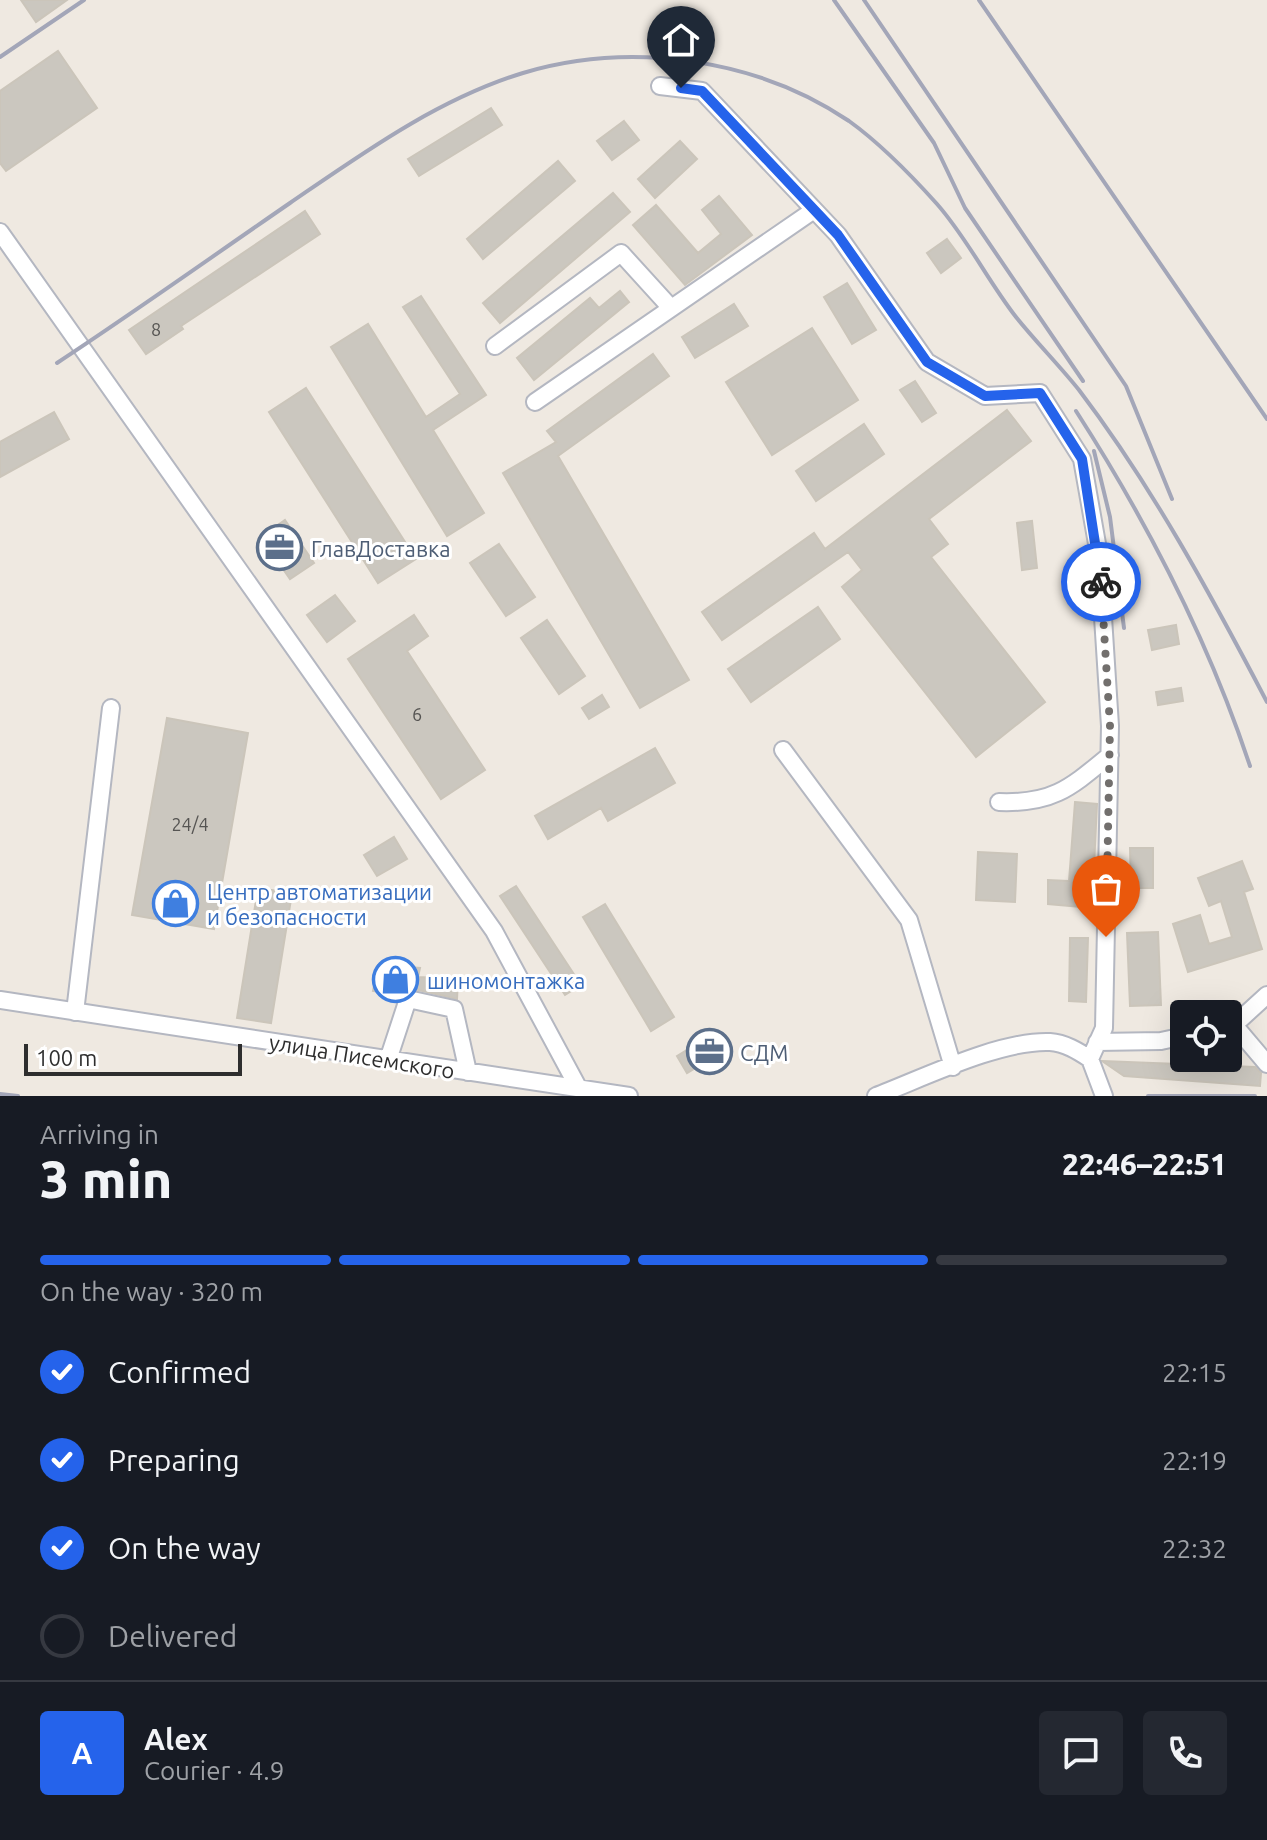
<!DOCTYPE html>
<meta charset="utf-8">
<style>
body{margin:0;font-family:Ubuntu,sans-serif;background:#242831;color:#f1f3f6;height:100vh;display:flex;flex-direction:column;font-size:30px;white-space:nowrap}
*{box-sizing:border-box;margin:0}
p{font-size:26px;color:#9ea1a6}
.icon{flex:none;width:44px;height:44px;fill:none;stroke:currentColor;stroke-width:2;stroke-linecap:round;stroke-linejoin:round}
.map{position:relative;height:1096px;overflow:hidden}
.panel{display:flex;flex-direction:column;background:#171b24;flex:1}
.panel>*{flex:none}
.buttons{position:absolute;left:1170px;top:1000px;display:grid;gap:16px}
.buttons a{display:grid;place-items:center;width:72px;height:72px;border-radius:8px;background:#171b24;box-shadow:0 8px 32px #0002;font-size:40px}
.scale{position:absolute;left:24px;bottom:20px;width:218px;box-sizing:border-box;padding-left:8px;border:4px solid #2e2e2e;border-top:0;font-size:22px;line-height:28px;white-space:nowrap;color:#2e2e2e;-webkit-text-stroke:6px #fff;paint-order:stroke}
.pin{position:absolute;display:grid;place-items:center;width:68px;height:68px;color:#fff;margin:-82px -34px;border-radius:50% 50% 50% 0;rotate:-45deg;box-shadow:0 0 8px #0007}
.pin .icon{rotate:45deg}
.courier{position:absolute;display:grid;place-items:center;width:80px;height:80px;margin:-40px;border:6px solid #2563eb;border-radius:50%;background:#fff;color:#222;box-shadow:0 2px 10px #0007}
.overview em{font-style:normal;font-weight:800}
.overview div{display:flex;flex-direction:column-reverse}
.overview{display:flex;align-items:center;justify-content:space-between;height:136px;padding:0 40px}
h1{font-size:52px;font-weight:800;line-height:60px}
.bar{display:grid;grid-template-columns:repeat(4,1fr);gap:12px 8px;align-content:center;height:96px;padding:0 40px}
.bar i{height:10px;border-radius:6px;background:#363941}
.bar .on{background:#2563eb}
.bar p{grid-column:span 4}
.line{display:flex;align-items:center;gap:20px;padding:0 40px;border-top:2px solid #363941}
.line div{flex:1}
.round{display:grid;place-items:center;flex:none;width:84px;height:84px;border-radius:8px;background:#242831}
ol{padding:0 40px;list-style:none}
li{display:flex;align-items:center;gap:24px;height:88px}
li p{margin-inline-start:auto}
li .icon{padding:8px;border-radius:50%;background:#2563eb;color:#fff;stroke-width:4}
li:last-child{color:#9ea1a6}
li i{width:44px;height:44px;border:4px solid #363941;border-radius:50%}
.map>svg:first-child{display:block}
.building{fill:#cbc7bf;stroke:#cbc5ba;stroke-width:2}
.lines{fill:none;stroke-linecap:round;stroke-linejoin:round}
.minor-casing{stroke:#b4b7c1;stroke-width:20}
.minor{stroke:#fff;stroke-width:16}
.rail{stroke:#a3a6b8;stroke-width:4}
.done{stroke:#726f6d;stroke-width:8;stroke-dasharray:0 14.4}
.route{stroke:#2563eb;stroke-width:10}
.labels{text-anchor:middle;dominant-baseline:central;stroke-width:6;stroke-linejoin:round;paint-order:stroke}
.number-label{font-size:18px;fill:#555452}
.service-label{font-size:22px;fill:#4e5e75;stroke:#fff;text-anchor:start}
.shop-label{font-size:22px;fill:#366cbe;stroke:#fff;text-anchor:start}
.street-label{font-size:22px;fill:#2e2e2e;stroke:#fff}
</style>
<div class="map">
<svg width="1267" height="1096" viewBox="0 0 1267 1096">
<rect width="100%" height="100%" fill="#efe9e1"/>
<path class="building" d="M21 0H67L36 22Z
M58 51 97 108 6 171 0 163V91Z
M491 108 502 125 419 176 408 159Z
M624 121 639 140 612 160 597 141Z
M680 141 697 159 655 198 638 179Z
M558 161 575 181 483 259 467 239Z
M613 193 630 212 500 323 483 303Z
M719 196 752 235 685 285 633 225 656 205 698 253 721 234 702 210Z
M305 211 320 234 181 326 183 329 146 354 129 330Z
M947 239 961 258 941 273 927 253Z
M847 283 876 330 852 344 824 297Z
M620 291 629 302 534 380 517 358 590 298 599 308Z
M421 296 486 395 433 430 484 513 447 536 331 347 368 324 426 417 460 394 403 307Z
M734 304 748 326 695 358 682 337Z
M812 328 858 400 772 455 726 382Z
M653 354 669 376 558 456 689 680 640 708 503 473 556 442 547 431Z
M915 381 936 413 922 422 900 390Z
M306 388 416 559 378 583 269 412Z
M1007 410 1031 441 929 519 948 544 931 557 1045 702 976 757 842 587 862 570 848 552 722 640 702 612 814 533 825 549Z
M54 412 69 439 0 477V442Z
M864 424 884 454 816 501 796 471Z
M285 520 314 563 290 579 261 537Z
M1032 521 1037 568 1022 570 1017 523Z
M499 544 535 597 506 616 470 563Z
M335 595 355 621 327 642 307 615Z
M818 607 840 639 751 702 728 669Z
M414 615 428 636 407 651 485 770 441 799 348 659Z
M547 620 585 676 559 694 521 638Z
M1176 625 1179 644 1152 650 1148 630Z
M1181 688 1183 701 1158 705 1156 692Z
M602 695 609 707 589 719 582 708Z
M167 718 248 733 214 929 132 915Z
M655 748 675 783 608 821 601 808 548 839 535 816Z
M1075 802 1097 804 1092 908 1048 904V880L1069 881Z
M394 837 407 859 377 876 364 855Z
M1130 848H1153V888H1131Z
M978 852 1017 854 1015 902 976 900Z
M1242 861 1253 889 1244 892 1262 949 1188 972 1173 924 1200 915 1209 944 1232 937 1221 901 1209 906 1198 878Z
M516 886 581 985 565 995 500 896Z
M258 888 292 893 271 1023 237 1018Z
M605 904 674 1017 651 1031 583 917Z
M1158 932 1161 1005 1130 1006 1127 933Z
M1070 938H1088L1086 1002 1069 1001Z
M378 965 420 968 418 977 458 979 457 999 410 988 398 995 373 991Z
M711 1035 722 1052 687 1073 677 1056Z
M1102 1061 1255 1067 1261 1073 1260 1086 1124 1076Z"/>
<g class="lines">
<defs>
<path id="minor" d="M660 86 702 91 838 235 927 362 985 396 1040 393 1082 459 1099 555 1110 726 1104 1028 1090 1059 1104 1096
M0 232 494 931 579 1089
M495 346 621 253 671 308
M535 402 814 210
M783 750 909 920 953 1067
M999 802C1053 804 1070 788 1110 755
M0 1000 629 1096
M75 1012 111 708
M1234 1025 1267 1064
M1228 1026 1234 1025 1267 995
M1097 1042 1161 1041 1184 1036
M388 1060 408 999 454 1009 468 1072
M876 1096C923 1078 1000 1040 1050 1042 1065 1043 1078 1051 1090 1059"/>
</defs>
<use href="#minor" class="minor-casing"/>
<use href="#minor" class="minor"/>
<path class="rail" d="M834 0 934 143 965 208 1083 381
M864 0 1126 386 1172 499
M979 0 1267 419
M0 57 84 0
M57 363C136 311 213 256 290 203 363 153 438 99 523 73 630 41 756 58 849 121 881 144 911 175 937 204 967 238 988 281 1016 317 1036 342 1059 365 1079 390 1152 486 1211 595 1267 702
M1076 411C1148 523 1208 639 1250 766
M1094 451 1110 517 1124 628
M0 1094 18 1096
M1148 1096H1255"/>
</g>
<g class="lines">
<path class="done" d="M1101 582 1110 726 1106 937"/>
<path class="route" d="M681 88 702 91 838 235 927 362 985 396 1040 393 1082 459 1101 582"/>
</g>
<defs>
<symbol id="office-ring" viewBox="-11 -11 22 22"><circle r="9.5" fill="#fff" stroke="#5c6f8a" stroke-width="1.5"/><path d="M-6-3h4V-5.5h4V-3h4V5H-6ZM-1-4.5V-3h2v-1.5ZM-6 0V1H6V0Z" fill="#5c6f8a"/></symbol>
<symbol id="shop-ring" viewBox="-11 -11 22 22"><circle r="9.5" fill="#fff" stroke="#3f7fe0" stroke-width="1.5"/><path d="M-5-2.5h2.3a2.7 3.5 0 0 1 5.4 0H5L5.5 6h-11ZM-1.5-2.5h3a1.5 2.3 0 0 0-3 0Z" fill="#3f7fe0"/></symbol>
</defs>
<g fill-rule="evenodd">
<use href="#office-ring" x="254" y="522" width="51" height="51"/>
<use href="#shop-ring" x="150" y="878" width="51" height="51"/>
<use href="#shop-ring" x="370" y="954" width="51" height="51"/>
<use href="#office-ring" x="684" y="1026" width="51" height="51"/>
</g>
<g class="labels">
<g class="number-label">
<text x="156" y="329">8</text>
<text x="417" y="714">6</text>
<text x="190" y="824">24/4</text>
</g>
<g class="service-label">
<text x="311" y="548">ГлавДоставка</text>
<text x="740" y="1052">СДМ</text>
</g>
<g class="shop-label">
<text x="207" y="891">Центр автоматизации<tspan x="207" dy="25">и безопасности</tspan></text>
<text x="427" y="980">шиномонтажка</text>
</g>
<g class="street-label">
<text transform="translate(362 1056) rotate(9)">улица Писемского</text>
</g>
</g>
</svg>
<div class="buttons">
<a><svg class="icon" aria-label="locate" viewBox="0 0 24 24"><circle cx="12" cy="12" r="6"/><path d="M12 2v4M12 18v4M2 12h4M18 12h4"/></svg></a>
</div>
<div class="scale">100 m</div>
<div class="pin" style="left:1106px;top:937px;background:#ea580c"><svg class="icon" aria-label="bag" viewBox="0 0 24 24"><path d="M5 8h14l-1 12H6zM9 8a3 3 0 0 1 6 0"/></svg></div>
<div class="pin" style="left:681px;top:88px;background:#1f2937"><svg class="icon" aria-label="home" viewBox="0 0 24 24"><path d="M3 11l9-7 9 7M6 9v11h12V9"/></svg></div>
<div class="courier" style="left:1101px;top:582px"><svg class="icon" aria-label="bike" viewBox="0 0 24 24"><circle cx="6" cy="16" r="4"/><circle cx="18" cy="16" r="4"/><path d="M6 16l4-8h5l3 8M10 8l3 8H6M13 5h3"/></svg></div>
</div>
<section class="panel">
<div class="overview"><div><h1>3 min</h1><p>Arriving in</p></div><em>22:46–22:51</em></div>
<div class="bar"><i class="on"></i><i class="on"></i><i class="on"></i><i></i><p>On the way · 320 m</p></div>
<ol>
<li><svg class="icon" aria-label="check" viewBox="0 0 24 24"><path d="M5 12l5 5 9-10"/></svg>Confirmed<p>22:15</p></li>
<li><svg class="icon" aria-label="check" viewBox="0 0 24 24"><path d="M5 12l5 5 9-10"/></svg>Preparing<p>22:19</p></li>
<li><svg class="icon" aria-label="check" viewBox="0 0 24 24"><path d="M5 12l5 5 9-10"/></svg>On the way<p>22:32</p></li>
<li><i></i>Delivered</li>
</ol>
<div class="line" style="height:144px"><b class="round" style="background:#2563eb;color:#fff">A</b><div><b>Alex</b><p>Courier · 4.9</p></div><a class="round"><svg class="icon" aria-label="chat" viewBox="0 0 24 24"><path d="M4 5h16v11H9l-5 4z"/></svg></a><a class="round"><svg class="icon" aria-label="phone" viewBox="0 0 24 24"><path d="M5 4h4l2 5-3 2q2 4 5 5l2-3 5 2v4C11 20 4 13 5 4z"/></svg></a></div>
</section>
